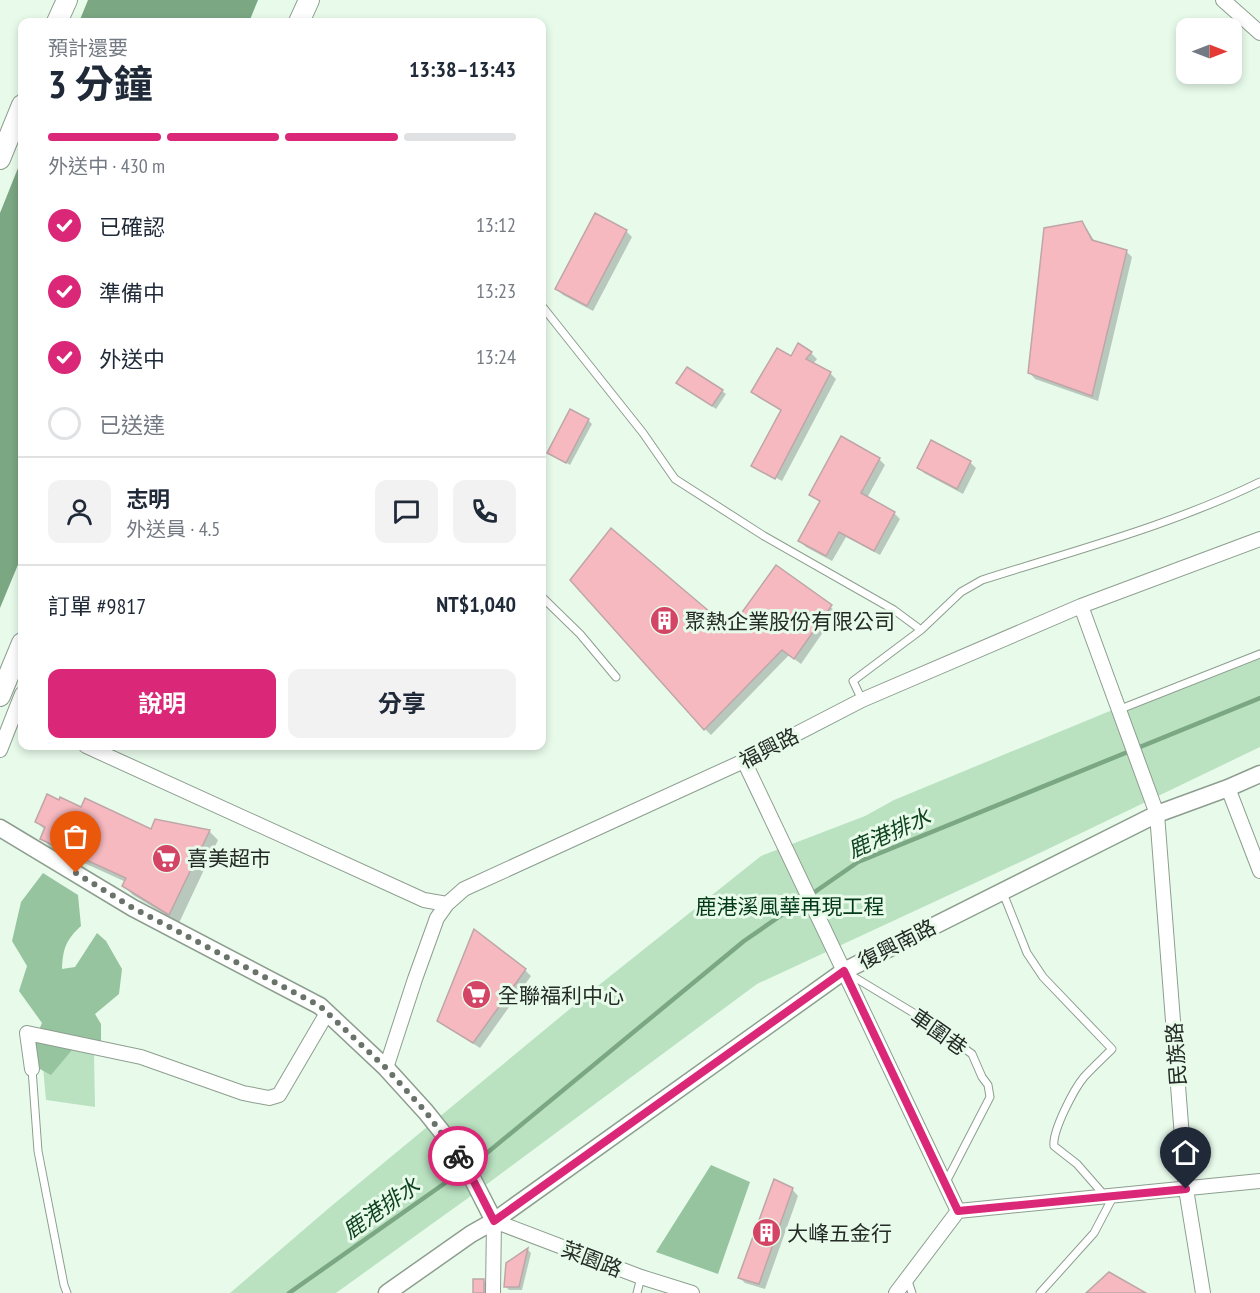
<!DOCTYPE html>
<html lang="zh-TW">
<meta charset="utf-8">
<style>
body{margin:0;font-family:"PT Sans Narrow","Noto Sans TC",sans-serif;background:#f2f2f3;color:#1f2937;height:100vh;display:flex;flex-direction:column;font-size:22px;white-space:nowrap}
*{box-sizing:border-box;margin:0}
p{font-size:20px;color:#747a83}
.icon{flex:none;width:33px;height:33px;fill:none;stroke:currentColor;stroke-width:2;stroke-linecap:round;stroke-linejoin:round}
.map{position:relative;flex:1;overflow:hidden}
.panel{position:absolute;left:18px;top:18px;width:528px;height:732px;display:flex;flex-direction:column;background:#fff;border-radius:12px;box-shadow:0 3px 9px #0003}
.panel>*{flex:none}
.needle{width:39px;rotate:90deg}
.fabs{position:absolute;left:1176px;top:18px;display:grid;gap:12px}
.fabs a{display:grid;place-items:center;width:66px;height:66px;border-radius:12px;background:#fff;box-shadow:0 3px 9px #0003;font-size:30px}
.pin{position:absolute;display:grid;place-items:center;width:51px;height:51px;color:#fff;margin:-62px -26px;border-radius:50% 50% 50% 0;rotate:-45deg;box-shadow:0 0 6px #0007}
.pin .icon{rotate:45deg}
.courier{position:absolute;display:grid;place-items:center;width:60px;height:60px;margin:-30px;border:4px solid #db2777;border-radius:50%;background:#fff;color:#222;box-shadow:0 2px 8px #0007}
.overview em{font-style:normal;font-weight:700}
.overview div{display:flex;flex-direction:column-reverse}
.overview{display:flex;align-items:center;justify-content:space-between;height:102px;padding:0 30px}
h1{font-size:39px;font-weight:700;line-height:45px}
.bar{display:grid;grid-template-columns:repeat(4,1fr);gap:9px 6px;align-content:center;height:72px;padding:0 30px}
.bar i{height:8px;border-radius:4px;background:#e0e1e3}
.bar .selected{background:#db2777}
.bar p{grid-column:span 4}
.line{display:flex;align-items:center;gap:15px;padding:0 30px;border-top:2px solid #e0e1e3}
.line div{flex:1}
.round{display:grid;place-items:center;flex:none;width:63px;height:63px;border-radius:12px;background:#f2f2f3}
ol{padding:0 30px;list-style:none}
li{display:flex;align-items:center;gap:18px;height:66px}
li p{margin-inline-start:auto}
li .icon{padding:6px;border-radius:50%;background:#db2777;color:#fff;stroke-width:4}
li:last-child{color:#747a83}
li i{width:33px;height:33px;border:3px solid #e0e1e3;border-radius:50%}
.action{display:flex;gap:12px;margin-top:auto;padding:12px 30px}
.action a{flex:1;height:69px;border-radius:12px;background:#db2777;color:#fff;font-size:24px;font-weight:700;line-height:69px;text-align:center}
.action a+a{background:#f2f2f3;color:#1f2937}
.map>svg:first-child{display:block}
.green{fill:#bae2c1}
.forest{fill:#96c49e}
.water{fill:#7ba783}
.shadow{fill:#0003}
.lines{fill:none;stroke-linecap:round;stroke-linejoin:round}
.stream{stroke:#7ba783;stroke-width:4.5}
.building{fill:#f6b9c0;stroke:#bea6a8;stroke-width:1.5}
.service-casing{stroke:#8d9e8f;stroke-width:9}
.minor-casing{stroke:#8d9e8f;stroke-width:16}
.tertiary-casing{stroke:#8d9e8f;stroke-width:19}
.secondary-casing{stroke:#8d9e8f;stroke-width:22}
.service{stroke:#fff;stroke-width:7}
.minor{stroke:#fff;stroke-width:14}
.tertiary{stroke:#fff;stroke-width:16}
.secondary{stroke:#fff;stroke-width:20}
.done{stroke:#69736a;stroke-width:6;stroke-dasharray:0 10.8}
.route{stroke:#db2777;stroke-width:8}
.labels{text-anchor:middle;dominant-baseline:central;stroke-width:6;stroke-linejoin:round;paint-order:stroke}
.poi-label{font-size:21px;fill:#242a25;stroke:#e8fbeb;text-anchor:start}
.street-label{font-size:21px;fill:#242a25;stroke:#e8fbeb}
.park-label{font-size:21px;fill:#013815;stroke:#e8fbeb}
.water-label{font-size:22px;font-style:italic;fill:#0f431f;stroke:#e8fbeb}
</style>
<div class="map">
<svg width="1260" height="1293" viewBox="0 0 1260 1293">
<rect width="100%" height="100%" fill="#e8fbeb"/>
<path class="green" d="M1260 649V747L1046 850 757 984 475 1193 336 1293H230L329 1208 594 989 761 856 865 816 894 800Z
M41 1045 94 1052 95 1107 46 1100Z"/>
<path class="forest" d="M43 873 78 895 81 926C66 940 63 948 62 969L75 967 97 933 106 941 122 969 119 994 95 1014 101 1024V1053L72 1050 51 1075 25 1061 42 1023 19 991 27 966 12 941 21 902Z
M711 1165 750 1182 718 1274 656 1252Z"/>
<path class="water" d="M88 0H258L249 22H79Z
M22 158V555L0 608V213Z"/>
<path class="shadow" d="M1081 222 1087 229 1095 242 1126 251 1132 257 1098 401 1035 379 1029 372Z
M626 231 632 237 593 311 563 295 557 289Z
M811 353 817 359 813 364 830 373 836 379 781 483 782 481 758 468V470L753 465 782 411 759 398 753 392 791 358Z
M678 383 722 391 726 394 716 409Z
M588 420 592 424 570 465 549 452Z
M879 459 885 465 867 498 894 513 900 519 880 555 846 537 832 561 806 547 800 541 821 503 811 494Z
M970 462 976 468 963 494 924 473 919 467Z
M777 567 837 612 801 664 789 655 711 735 705 729 730 631Z
M82 809 151 831H209L218 840 179 923 133 895 124 886 126 882 51 848 42 838 45 830 37 822Z
M525 970 531 976 480 1048 445 1026 439 1020Z
M792 1189 798 1196 765 1289 745 1283 739 1277Z
M528 1250 531 1253 522 1290H509L505 1286 508 1264Z
M484 1281 492 1289V1293H474Z"/>
<g class="lines">
<path class="stream" d="M289 1293 482 1157 744 941 858 862 1260 698"/>
</g>
<path class="building" d="M595 213 627 230 587 306 555 289Z
M1082 221 1092 240 1127 250 1092 396 1028 373 1044 228Z
M798 343 812 352 806 359 831 372 775 479 751 466 781 410 751 392 777 348 791 356Z
M687 367 723 390 712 406 676 383Z
M570 409 589 419 566 463 547 453Z
M841 436 880 458 861 493 895 512 874 551 839 532 826 556 798 541 820 501 809 495Z
M931 440 971 461 957 489 917 468Z
M611 528 730 629 776 565 832 605 794 659 782 650 704 730 570 580Z
M47 794 59 800 60 797 81 807 85 798 151 829 155 819 210 830 169 915 122 886 126 878 40 839 45 827 35 822Z
M474 929 526 969 473 1043 437 1021Z
M774 1179 793 1188 759 1284 738 1278Z
M528 1248 519 1287H504L506 1263Z
M1109 1272 1146 1293H1086Z
M473 1279H484V1293H473Z"/>
<g class="lines">
<defs>
<path id="service" d="M542 306 643 433 675 479 764 536 894 610 921 630 961 592 982 580C1076 550 1172 525 1260 482
M542 597 580 634 616 677
M862 700 853 681 921 630
M1118 710 1260 654
M1003 893 1027 953 1043 977 1112 1049C1103 1058 1093 1067 1084 1077 1074 1089 1052 1131 1054 1146L1077 1164 1105 1196
M849 974 927 1021 972 1054 982 1077 988 1085 990 1097 945 1184
M32 1069 38 1151 64 1285 67 1293
M907 1278 912 1293
M637 1293 641 1277
M1040 1293 1094 1233 1114 1195"/>
<path id="minor" d="M1223 0 1260 33
M1081 606 1157 814 1186 1189 1203 1293
M86 746 424 900 447 904
M0 750 22 694
M744 761 958 1211
M1228 788 1260 871
M386 1068 415 979 437 918 447 904 464 889 744 761 862 700 1081 606 1260 539
M32 1069 27 1033 141 1057 243 1093 269 1098 279 1095 327 1013
M958 1211 1260 1181
M493 1293 494 1221 641 1277 692 1293
M896 1293 958 1211"/>
<path id="tertiary" d="M0 828 133 908 320 1006 386 1068 426 1112 446 1137 472 1178 494 1221
M387 1293 471 1234 494 1221 844 971 1157 814 1228 788 1260 774"/>
<path id="secondary" d="M57 22 67 0
M299 22 309 0
M0 159 22 105
M0 696 22 643"/>
</defs>
<use href="#service" class="service-casing"/>
<use href="#minor" class="minor-casing"/>
<use href="#tertiary" class="tertiary-casing"/>
<use href="#secondary" class="secondary-casing"/>
<use href="#service" class="service"/>
<use href="#minor" class="minor"/>
<use href="#tertiary" class="tertiary"/>
<use href="#secondary" class="secondary"/>
</g>
<g class="lines">
<path class="done" d="M76 873 133 908 320 1006 386 1068 426 1112 458 1156"/>
<path class="route" d="M458 1156 472 1178 494 1221 844 971 958 1211 1186 1189"/>
</g>
<defs>
<symbol id="building-disc" viewBox="-11 -11 22 22"><circle r="9.5" fill="#d34465" stroke="#e8fbeb"/><path d="M-4-6H4V6H1V3H-1V6H-4ZM-2.5-4.3h1.7v1.8h-1.7ZM.8-4.3h1.7v1.8H.8ZM-2.5-1h1.7V.8h-1.7ZM.8-1h1.7V.8H.8Z" fill="#fff"/></symbol>
<symbol id="supermarket-disc" viewBox="-11 -11 22 22"><circle r="9.5" fill="#d34465" stroke="#e8fbeb"/><path d="M-6-5.5h2.5l.6 2H6L4.5 2H-2.5L-4.4-4H-6ZM-1.5 3.2a1.3 1.3 0 1 0 .1 0ZM3 3.2a1.3 1.3 0 1 0 .1 0Z" fill="#fff"/></symbol>
</defs>
<g fill-rule="evenodd">
<use href="#building-disc" x="648" y="604" width="33" height="33"/>
<use href="#supermarket-disc" x="150" y="842" width="33" height="33"/>
<use href="#supermarket-disc" x="460" y="978" width="33" height="33"/>
<use href="#building-disc" x="750" y="1216" width="33" height="33"/>
</g>
<g class="labels">
<g class="poi-label">
<text x="685" y="621">聚熱企業股份有限公司</text>
<text x="187" y="858">喜美超市</text>
<text x="498" y="995">全聯福利中心</text>
<text x="787" y="1233">大峰五金行</text>
</g>
<g class="street-label">
<text transform="translate(769 748) rotate(-27)">福興路</text>
<text transform="translate(897 944) rotate(-27)">復興南路</text>
<text transform="translate(939 1032) rotate(35)">車圍巷</text>
<text transform="translate(1176 1054) rotate(-94)">民族路</text>
<text transform="translate(592 1259) rotate(21)">菜園路</text>
</g>
<g class="park-label">
<text x="790" y="906">鹿港溪風華再現工程</text>
</g>
<g class="water-label">
<text transform="translate(889 833) rotate(-24)">鹿港排水</text>
<text transform="translate(381 1208) rotate(-35)">鹿港排水</text>
</g>
</g>
</svg>
<div class="fabs">
<a><svg class="needle" viewBox="-14 -14 28 28"><path d="M0-13l5 13h-10z" fill="#e53935"/><path d="M0 13l5-13h-10z" fill="#747a83"/></svg></a>
</div>
<div class="pin" style="left:76px;top:873px;background:#ea580c"><svg class="icon" aria-label="bag" viewBox="0 0 24 24"><path d="M5 8h14l-1 12H6zM9 8a3 3 0 0 1 6 0"/></svg></div>
<div class="pin" style="left:1186px;top:1189px;background:#1f2937"><svg class="icon" aria-label="home" viewBox="0 0 24 24"><path d="M3 11l9-7 9 7M6 9v11h12V9"/></svg></div>
<div class="courier" style="left:458px;top:1156px"><svg class="icon" aria-label="bike" viewBox="0 0 24 24"><circle cx="6" cy="16" r="4"/><circle cx="18" cy="16" r="4"/><path d="M6 16l4-8h5l3 8M10 8l3 8H6M13 5h3"/></svg></div>
<section class="panel">
<div class="overview"><div><h1>3 分鐘</h1><p>預計還要</p></div><em>13:38–13:43</em></div>
<div class="bar"><i class="selected"></i><i class="selected"></i><i class="selected"></i><i></i><p>外送中 · 430 m</p></div>
<ol>
<li><svg class="icon" aria-label="check" viewBox="0 0 24 24"><path d="M5 12l5 5 9-10"/></svg>已確認<p>13:12</p></li>
<li><svg class="icon" aria-label="check" viewBox="0 0 24 24"><path d="M5 12l5 5 9-10"/></svg>準備中<p>13:23</p></li>
<li><svg class="icon" aria-label="check" viewBox="0 0 24 24"><path d="M5 12l5 5 9-10"/></svg>外送中<p>13:24</p></li>
<li><i></i>已送達</li>
</ol>
<div class="line" style="height:108px"><a class="round"><svg class="icon" aria-label="person" viewBox="0 0 24 24"><circle cx="12" cy="8" r="4"/><path d="M4 21q1-7 8-7t8 7"/></svg></a><div><b>志明</b><p>外送員 · 4.5</p></div><a class="round"><svg class="icon" aria-label="chat" viewBox="0 0 24 24"><path d="M4 5h16v11H9l-5 4z"/></svg></a><a class="round"><svg class="icon" aria-label="phone" viewBox="0 0 24 24"><path d="M5 4h4l2 5-3 2q2 4 5 5l2-3 5 2v4C11 20 4 13 5 4z"/></svg></a></div>
<div class="line" style="height:78px"><div>訂單 #9817</div><b>NT$1,040</b></div>
<div class="action"><a>說明</a><a>分享</a></div>
</section>
</div>
